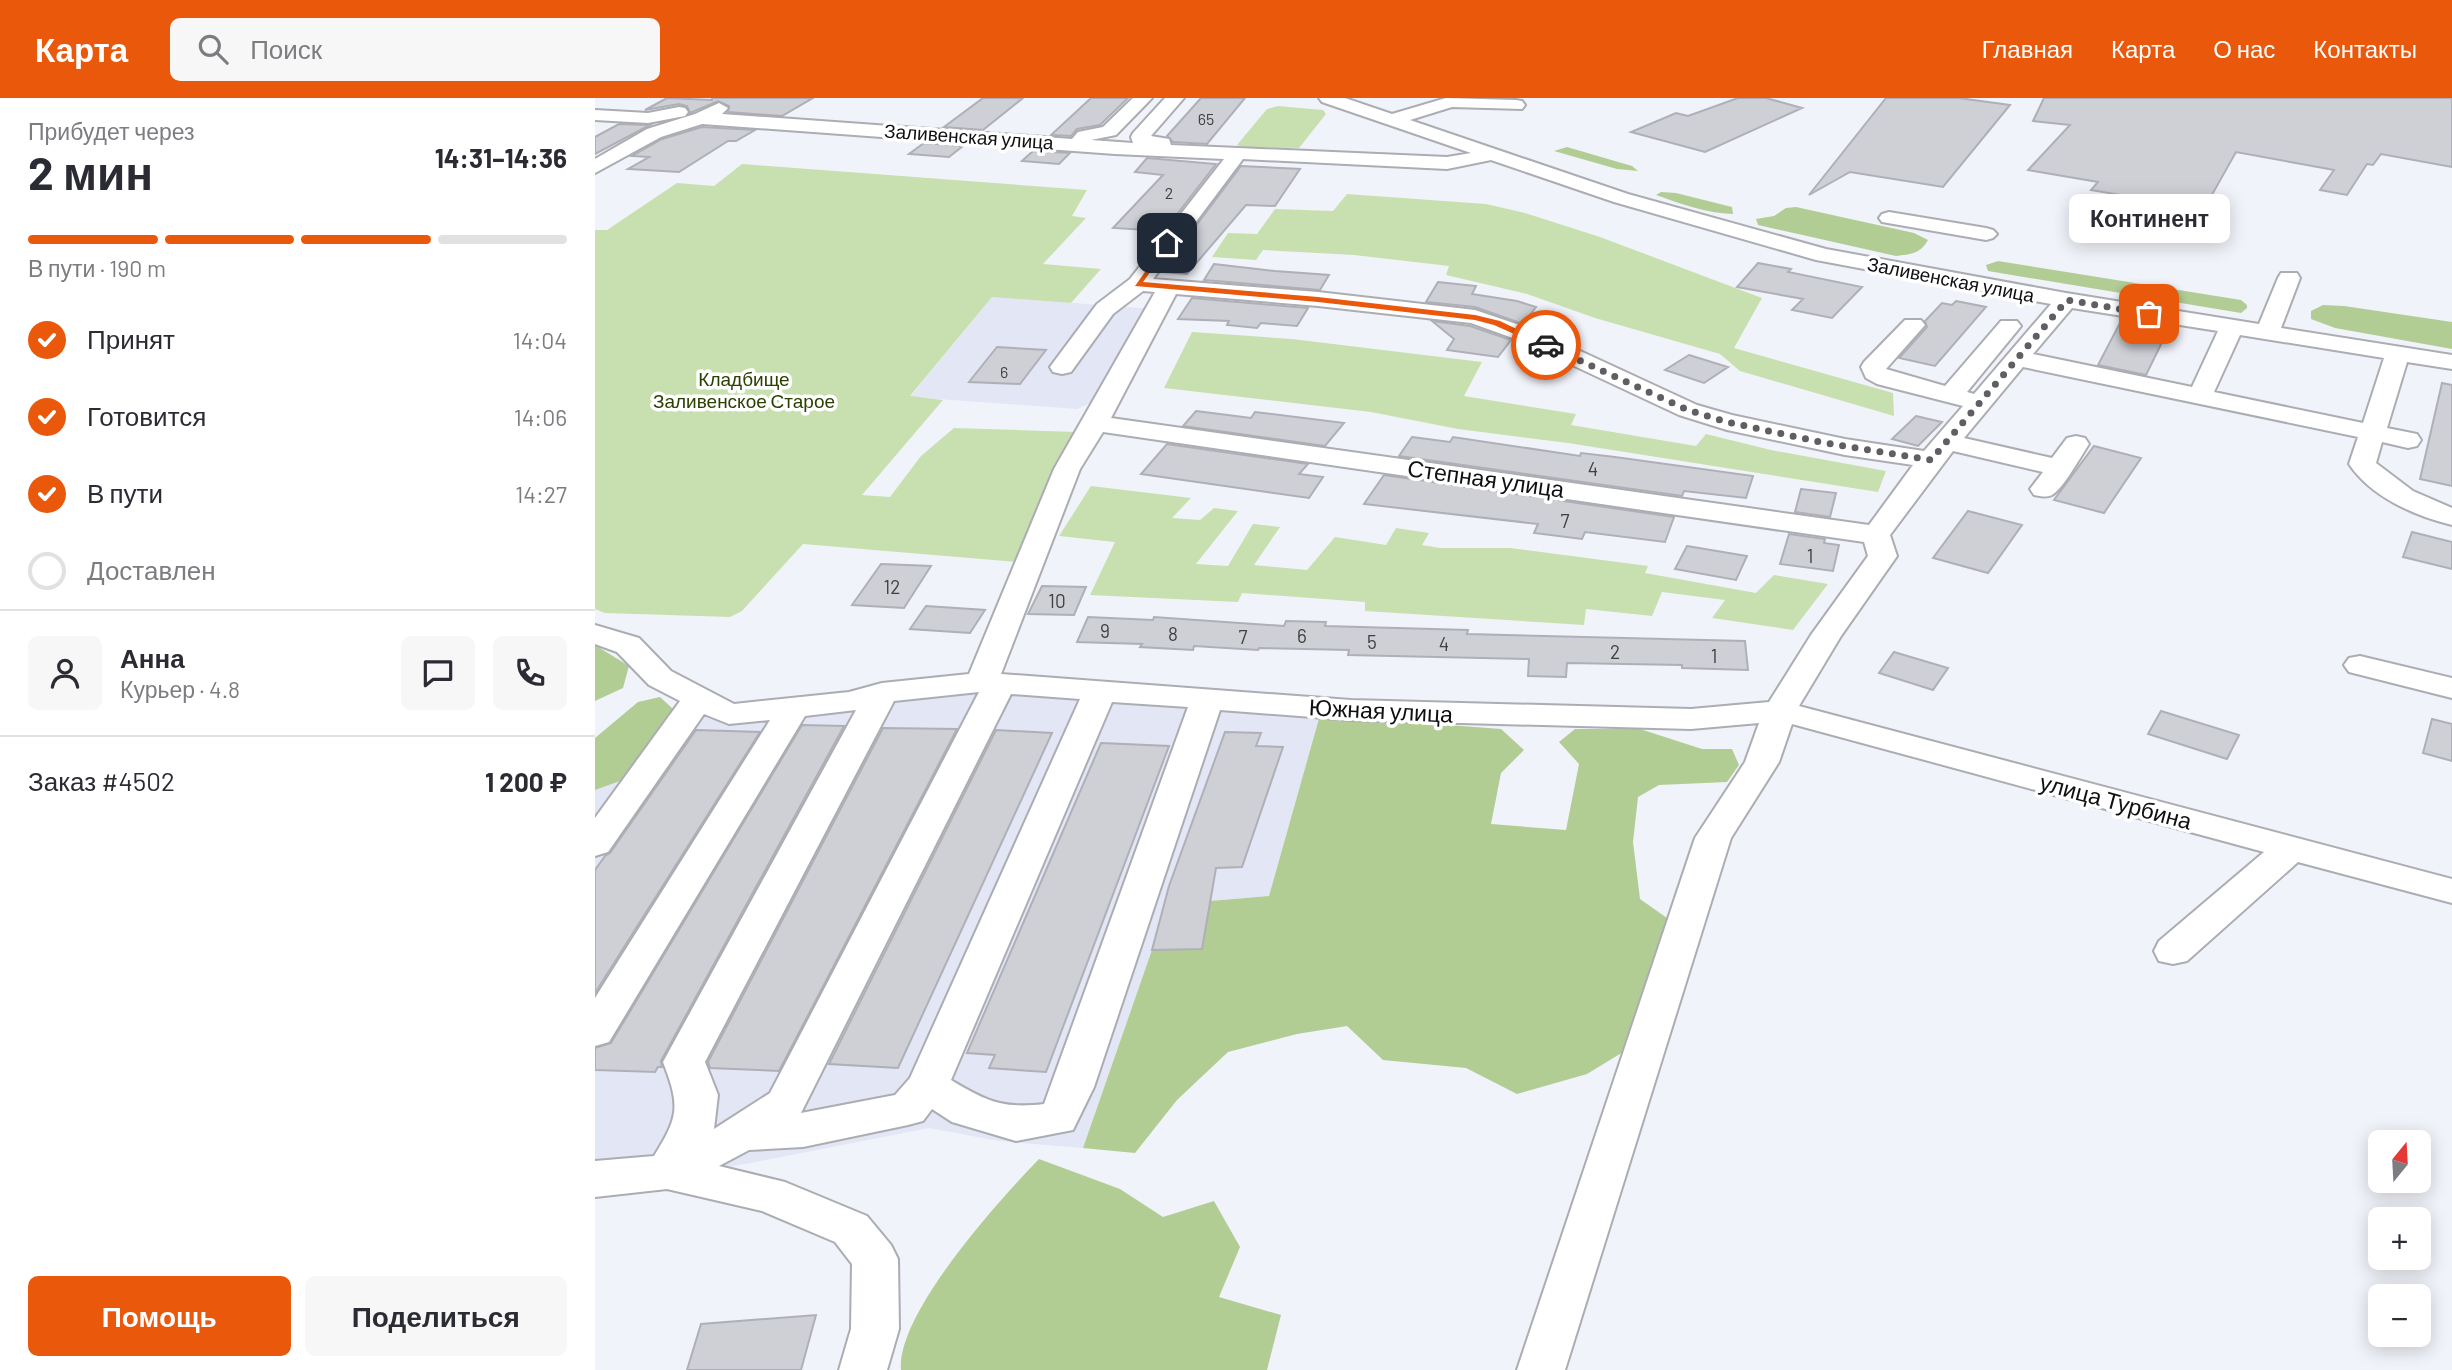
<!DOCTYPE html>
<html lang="ru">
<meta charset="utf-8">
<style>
body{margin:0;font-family:Barlow,sans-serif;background:#f7f7f7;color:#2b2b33;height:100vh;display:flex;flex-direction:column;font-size:26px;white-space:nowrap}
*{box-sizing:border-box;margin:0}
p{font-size:23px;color:#7c7c81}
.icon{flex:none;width:38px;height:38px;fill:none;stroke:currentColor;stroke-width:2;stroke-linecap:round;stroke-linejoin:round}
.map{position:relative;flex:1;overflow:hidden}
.sheet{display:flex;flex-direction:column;background:#fff;width:595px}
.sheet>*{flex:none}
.needle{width:46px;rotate:18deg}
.tools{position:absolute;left:1773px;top:1032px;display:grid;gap:14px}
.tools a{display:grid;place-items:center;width:63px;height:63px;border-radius:10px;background:#fff;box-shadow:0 4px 18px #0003;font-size:35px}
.pin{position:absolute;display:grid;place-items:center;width:60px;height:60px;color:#fff;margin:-30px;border-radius:14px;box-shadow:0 4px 10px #0006}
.courier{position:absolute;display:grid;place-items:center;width:70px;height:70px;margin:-35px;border:5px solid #ea580c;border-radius:50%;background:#fff;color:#222;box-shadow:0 2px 9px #0007}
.bubble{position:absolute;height:49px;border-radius:10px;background:#fff;box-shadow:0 4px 18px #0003;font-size:23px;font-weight:700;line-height:49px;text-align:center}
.head em{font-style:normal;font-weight:700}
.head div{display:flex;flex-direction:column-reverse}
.head{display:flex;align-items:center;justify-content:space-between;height:119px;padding:0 28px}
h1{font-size:46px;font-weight:700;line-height:52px}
.bar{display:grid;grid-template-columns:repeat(4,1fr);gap:10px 7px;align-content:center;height:84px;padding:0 28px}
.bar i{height:9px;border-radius:5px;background:#e1e1e2}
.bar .current{background:#ea580c}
.bar p{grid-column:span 4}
.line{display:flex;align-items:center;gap:18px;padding:0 28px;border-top:2px solid #e1e1e2}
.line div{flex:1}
.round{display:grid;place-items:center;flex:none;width:74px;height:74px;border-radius:10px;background:#f7f7f7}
ol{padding:0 28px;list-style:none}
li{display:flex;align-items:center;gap:21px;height:77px}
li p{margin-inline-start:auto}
li .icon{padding:7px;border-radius:50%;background:#ea580c;color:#fff;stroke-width:4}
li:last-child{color:#7c7c81}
li i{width:38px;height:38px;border:4px solid #e1e1e2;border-radius:50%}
.cta{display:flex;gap:14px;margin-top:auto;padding:14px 28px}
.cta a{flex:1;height:80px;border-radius:10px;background:#ea580c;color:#fff;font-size:28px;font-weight:700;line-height:80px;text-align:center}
.cta a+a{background:#f7f7f7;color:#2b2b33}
header{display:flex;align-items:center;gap:42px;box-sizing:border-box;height:98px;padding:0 35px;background:#ea580c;color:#fff}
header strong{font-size:33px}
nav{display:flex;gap:38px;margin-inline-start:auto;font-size:24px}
.search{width:490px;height:63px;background:#f7f7f7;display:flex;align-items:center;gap:18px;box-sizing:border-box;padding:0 24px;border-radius:10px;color:#7c7c81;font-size:26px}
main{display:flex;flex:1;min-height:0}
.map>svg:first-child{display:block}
.built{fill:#e3e6f4}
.green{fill:#c8e0af}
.forest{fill:#b1cd93}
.building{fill:#ced0d6;stroke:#afb0b7;stroke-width:2}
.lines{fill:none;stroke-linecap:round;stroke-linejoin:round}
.minor-casing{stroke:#abadb3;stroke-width:4}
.minor{fill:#fff;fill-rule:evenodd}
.route{fill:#ea580c}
.done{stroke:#5f5f63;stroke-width:7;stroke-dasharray:0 12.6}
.labels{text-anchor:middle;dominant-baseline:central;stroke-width:7;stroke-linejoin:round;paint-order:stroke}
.far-number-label{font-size:16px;fill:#404043}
.far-street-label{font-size:19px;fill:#101012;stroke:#fff}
.far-park-label{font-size:19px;fill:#2a4100;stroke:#fff}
.number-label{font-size:19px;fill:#404043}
.street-label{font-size:23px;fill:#101012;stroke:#fff}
</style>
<header>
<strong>Карта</strong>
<div class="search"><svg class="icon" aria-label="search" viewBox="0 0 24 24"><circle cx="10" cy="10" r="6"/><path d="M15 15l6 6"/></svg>Поиск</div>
<nav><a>Главная</a><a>Карта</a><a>О нас</a><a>Контакты</a></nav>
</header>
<main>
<section class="sheet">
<div class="head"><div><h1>2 мин</h1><p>Прибудет через</p></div><em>14:31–14:36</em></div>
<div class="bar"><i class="current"></i><i class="current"></i><i class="current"></i><i></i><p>В пути · 190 m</p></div>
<ol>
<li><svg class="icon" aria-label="check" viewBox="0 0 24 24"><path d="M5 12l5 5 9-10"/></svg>Принят<p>14:04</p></li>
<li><svg class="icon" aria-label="check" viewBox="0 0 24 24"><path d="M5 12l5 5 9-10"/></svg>Готовится<p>14:06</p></li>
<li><svg class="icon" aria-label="check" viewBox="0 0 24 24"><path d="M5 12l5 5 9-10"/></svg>В пути<p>14:27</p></li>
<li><i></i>Доставлен</li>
</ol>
<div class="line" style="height:126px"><a class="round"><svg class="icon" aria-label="person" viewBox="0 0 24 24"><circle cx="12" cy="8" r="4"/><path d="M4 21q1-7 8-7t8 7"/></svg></a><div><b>Анна</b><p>Курьер · 4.8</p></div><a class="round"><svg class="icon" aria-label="chat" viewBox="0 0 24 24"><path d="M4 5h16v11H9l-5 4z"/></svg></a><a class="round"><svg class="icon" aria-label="phone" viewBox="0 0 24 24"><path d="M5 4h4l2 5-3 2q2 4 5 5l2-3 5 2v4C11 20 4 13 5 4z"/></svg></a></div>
<div class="line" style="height:91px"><div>Заказ #4502</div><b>1 200 ₽</b></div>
<div class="cta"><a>Помощь</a><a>Поделиться</a></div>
</section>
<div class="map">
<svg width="1857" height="1272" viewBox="0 0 1857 1272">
<rect width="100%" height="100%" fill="#f1f3fa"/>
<path class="built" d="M397 199 558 211 498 304 482 311 315 299Z
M351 587 727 610 674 798 615 803 607 851 557 853 488 1050 404 1043 334 1030 140 1068 0 1081V692L53 673 104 600 134 616Z"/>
<path class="green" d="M683 8 728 12 731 16 704 50 649 49 642 47 672 11Z
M147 66 492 92 477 118 491 120 448 166 506 171 476 205 397 199 315 298 348 302 267 397 295 399 326 358 359 330 481 334 453 385 422 464 208 446 147 513 135 519 10 515 0 511V132H12L82 85 119 88Z
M752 96 891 106 930 115 1005 139 1167 200 1139 250 1298 295 1299 318 1145 273 1125 256 1000 220 932 196 851 177 854 168 759 157 668 152 661 162 617 159 633 135 662 136 680 111 738 113Z
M597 234 697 241 887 264 869 298 981 316 976 327 1101 348 1111 336 1176 352 1291 373 1283 394 973 345 863 331 776 314 569 290Z
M496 388 596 400 577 420 605 422 619 410 643 413 601 466 633 468 658 426 685 429 659 467 712 472 740 439 791 447 801 430 834 435 827 447 845 450H915L1053 468 1050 475 1161 495 1179 477 1233 486 1198 532 1117 520 1130 502 1067 494 1057 518 991 511 989 527 770 513V504L647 495 643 504 495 497 520 444 464 438Z"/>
<path class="forest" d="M972 49 1037 68 1043 73 1022 71 959 53Z
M1066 94 1081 95 1137 109 1138 116C1111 115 1086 106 1061 97Z
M1201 109 1319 135 1333 142C1325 156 1316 156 1301 158L1163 127 1161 121 1179 118 1191 110Z
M1403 163 1646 202 1652 207V210L1646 215 1393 173 1391 167Z
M1728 207 1749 208 1857 224V251L1740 230 1716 221V213Z
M0 547 34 568 28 590 0 603Z
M65 599 77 610 85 627 53 673 0 692V640L43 604Z
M727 610 748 619 906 631 929 652 906 675 896 726 971 732 984 666 964 644 980 631H1045L1107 651H1137L1144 667 1132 684 1064 687 1043 699 1038 744 1045 801 1089 832 1056 937 992 976 922 996 871 970 788 962 752 928 702 936 633 954 582 1002 540 1055 488 1050 557 852 607 851 615 803 674 798Z
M444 1061 525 1091 568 1119 619 1103 645 1149 624 1199 686 1217 672 1272H306C301 1216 405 1101 444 1061Z"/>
<path class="building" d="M72 0 117 2V0H218L187 18 133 14 134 8 123 3 95 15 92 8 84 6 50 12Z
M388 0H428L388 32 349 29Z
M496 0H533L505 27 482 31 476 38 456 37Z
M606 0H650L612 46 578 44 572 38Z
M1143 0H1171L1207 10 1110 54 1036 34 1081 15 1093 18Z
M1291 0H1364L1415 7 1348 89 1255 74 1214 97Z
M1449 0H1857V69L1786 56 1778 67 1772 66 1752 97 1725 92 1739 72 1641 54 1609 111 1496 92 1503 84 1433 72 1475 27 1438 23Z
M24 26 55 27 0 56V39Z
M107 29 160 32 141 43H133L84 74 33 71 54 59 37 58 67 41Z
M329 45 368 48 354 59 314 56Z
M438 53 475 55 464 66 427 63Z
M552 60 621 66 569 133 518 130 568 77 540 74Z
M646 68 705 71 680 108 651 107 592 176 566 174Z
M1163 165 1196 171 1193 174 1267 189 1237 220 1197 212 1208 201 1142 189Z
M619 166 680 173 734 177 725 192 609 182Z
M843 184 881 188 877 196 922 203 941 209 928 226 880 209 831 204Z
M597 200 713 210 702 228 666 225 662 230 632 227 634 223 583 221Z
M1361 203 1391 209 1340 268 1304 260 1332 229 1330 223 1347 205 1357 207Z
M1527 221 1575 228 1551 277 1503 267Z
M837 223 875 228 916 242 903 259 852 252 859 241Z
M402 249 451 252 425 286 374 284Z
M1094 257 1133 269 1109 285 1070 272Z
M1847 285 1857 287V388L1825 381Z
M601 313 656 320 660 314 749 325 730 348 588 328Z
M1321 318 1347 324 1323 348 1297 341Z
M817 339 855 344 858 339 985 358 986 355 1020 359 1158 378 1151 400 1089 393 1087 398 804 358Z
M572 346 713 366 704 376 728 379 714 400 546 376Z
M1499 348 1546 360 1509 415 1459 402Z
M789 377 1079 419 1070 444 990 434 987 441 939 435 943 426 769 406Z
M1206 391 1241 395 1235 419 1200 414Z
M1373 413 1427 427 1393 475 1338 460Z
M1817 434 1857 444V471L1808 459Z
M1194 436 1230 441 1229 445 1244 447 1238 473 1185 466Z
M1092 448 1152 458 1141 482 1080 471Z
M286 466 336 468 309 510 257 507Z
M447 488 491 489 479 517 433 516Z
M331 508 390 512 375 535 315 531Z
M493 519 558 522 559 519 689 528 691 523 731 524 730 528 873 532 872 536 1150 543 1153 572 1087 570V567L972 565 971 579 933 578 934 561 753 557 754 552 664 550 663 552 599 548 598 552 545 549 547 546 482 544Z
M1299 554 1353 570 1338 592 1284 575Z
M1566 613 1644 637 1632 661 1553 636Z
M1837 621 1857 626V663L1828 655Z
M207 627 249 628 66 963 67 969H63L60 974 0 972V950L16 945Z
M288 630 362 631 184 973 115 970 113 964Z
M101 632 165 634 0 895V772L10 758 15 755Z
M401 632 457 635 303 970 234 966Z
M630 634 666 635 661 648 688 649 647 769 621 770 607 851 557 852 574 788Z
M506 645 574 648 451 974 394 970 400 957 372 955Z
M221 1217 206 1272H92L106 1226Z"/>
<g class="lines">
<defs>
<path id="minor" d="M538 0H557L521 37 496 42 538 45 536 39 538 35 570 0H589L556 38 574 41 576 47 852 59 876 55 727 4 724 0H750L797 16 851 0 921 2 927 3 930 7 927 11 857 9 815 22 1033 96 1231 151 1471 195 1664 226 1683 180 1686 175H1702L1705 180 1686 230 1857 257V271L1812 264 1792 330 1822 336 1826 342 1822 348 1813 350 1787 344 1781 365 1818 393 1857 410V427C1820 418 1776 399 1754 366L1763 339 1428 269 1369 340 1457 360 1472 340 1481 338 1490 340 1494 346C1486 358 1468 391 1457 397 1451 400 1445 398 1439 397L1435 391 1448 374 1358 353 1295 437 1302 458 1246 538 1204 608 1857 781V805L1703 764 1592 863 1578 866 1564 863 1559 853 1564 843 1669 754 1197 626 1184 664 1136 740 970 1272H922L1100 740 1150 664 1164 625 1096 631 756 622 625 612 499 989 478 1032 421 1043 357 1024 337 1011 328 1023 313 1027 208 1049 154 1052 124 1068 190 1084 272 1118 296 1147 303 1161 304 1231 292 1272H244L256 1231 257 1166 240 1144 167 1113 72 1091 0 1099V1063L59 1058C84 1018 85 1008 68 964L261 612 210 618 14 944 0 948V900L175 622 134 626 109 616 13 754 0 758V720L85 603 54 587 22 554 0 546V527L44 540 76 573 139 606 254 594 287 585 374 576 459 371 560 194 548 193 518 216 476 274 467 276 458 274 455 269 502 206 535 181 629 61 520 56 107 26 66 39 0 75V61L52 31 100 16 124 5 133 10 127 16 477 41 483 34 508 29ZM648 61 852 71 896 62 1019 104 1221 162 1456 206 1379 296 1372 294 1422 233 1426 228 1422 223H1406L1350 288 1291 271 1330 227 1326 222H1310L1269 264 1266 269 1271 280 1282 286 1368 308 1329 353 1250 341 1137 317 1102 307 942 233 880 212 723 194 558 181ZM581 196 723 208 876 225 926 243 1084 317 1132 332 1250 357 1318 367 1274 427 516 320ZM1477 210 1623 233 1597 289 1438 256ZM1645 237 1789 260 1768 325 1619 294ZM508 334 1269 444 1273 458 1216 537 1174 604 1096 611 756 602 406 576 485 371ZM384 594 175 995 119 1031 123 997 110 964 299 603ZM416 596 485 601 315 980 300 997 206 1015ZM517 604 593 609 449 1006C407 1011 391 1003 356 982Z
M84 9 90 10 93 14 90 18 53 25 0 22V12L53 15Z
M1294 114 1391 130 1398 132 1402 136 1398 140 1391 142 1287 124 1284 120 1287 116Z
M1765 558 1857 580V600L1754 574 1749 567 1754 560Z"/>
</defs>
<use href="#minor" class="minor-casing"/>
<use href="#minor" class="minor"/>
</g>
<path class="route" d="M572 143 576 145 548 184 723 199 880 217 905 223 955 247 948 249 899 227 880 222 723 204 540 188Z"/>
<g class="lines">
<path class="done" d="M951 247 1093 312 1132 324 1230 345 1336 362 1472 202 1554 216"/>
</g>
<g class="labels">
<g class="far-number-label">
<text x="611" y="20">65</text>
<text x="574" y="94">2</text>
<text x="409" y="273">6</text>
</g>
<g class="far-street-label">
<text transform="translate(374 38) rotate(4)">Заливенская улица</text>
<text transform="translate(1356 181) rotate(11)">Заливенская улица</text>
</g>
<g class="far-park-label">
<text x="149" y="280">Кладбище<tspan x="149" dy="22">Заливенское Старое</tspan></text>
</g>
<g class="number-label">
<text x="998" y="370">4</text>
<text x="970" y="422">7</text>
<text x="1215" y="457">1</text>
<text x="297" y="488">12</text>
<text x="462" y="502">10</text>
<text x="510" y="532">9</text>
<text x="578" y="535">8</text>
<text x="707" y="537">6</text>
<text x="648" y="538">7</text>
<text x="777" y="543">5</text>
<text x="849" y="545">4</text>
<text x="1020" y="553">2</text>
<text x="1119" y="557">1</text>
</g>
<g class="street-label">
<text transform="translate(891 380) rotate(8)">Степная улица</text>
<text transform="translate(786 612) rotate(3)">Южная улица</text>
<text transform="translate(1521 703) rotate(15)">улица Турбина</text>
</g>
</g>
</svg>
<div class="tools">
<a><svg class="needle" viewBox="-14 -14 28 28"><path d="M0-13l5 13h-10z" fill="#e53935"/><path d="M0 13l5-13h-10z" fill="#7c7c81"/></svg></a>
<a>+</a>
<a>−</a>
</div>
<div class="pin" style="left:1554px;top:216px;background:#ea580c"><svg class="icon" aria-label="bag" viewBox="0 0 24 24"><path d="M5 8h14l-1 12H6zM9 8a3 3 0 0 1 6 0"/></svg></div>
<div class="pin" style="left:572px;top:145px;background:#1f2937"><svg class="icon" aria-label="home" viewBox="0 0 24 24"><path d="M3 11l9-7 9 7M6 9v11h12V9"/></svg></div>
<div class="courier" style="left:951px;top:247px"><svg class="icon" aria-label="car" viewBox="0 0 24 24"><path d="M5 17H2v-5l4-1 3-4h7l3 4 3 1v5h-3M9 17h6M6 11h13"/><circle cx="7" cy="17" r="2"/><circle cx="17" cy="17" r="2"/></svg></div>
<div class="bubble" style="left:1474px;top:96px;width:161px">Континент</div>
</div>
</main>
